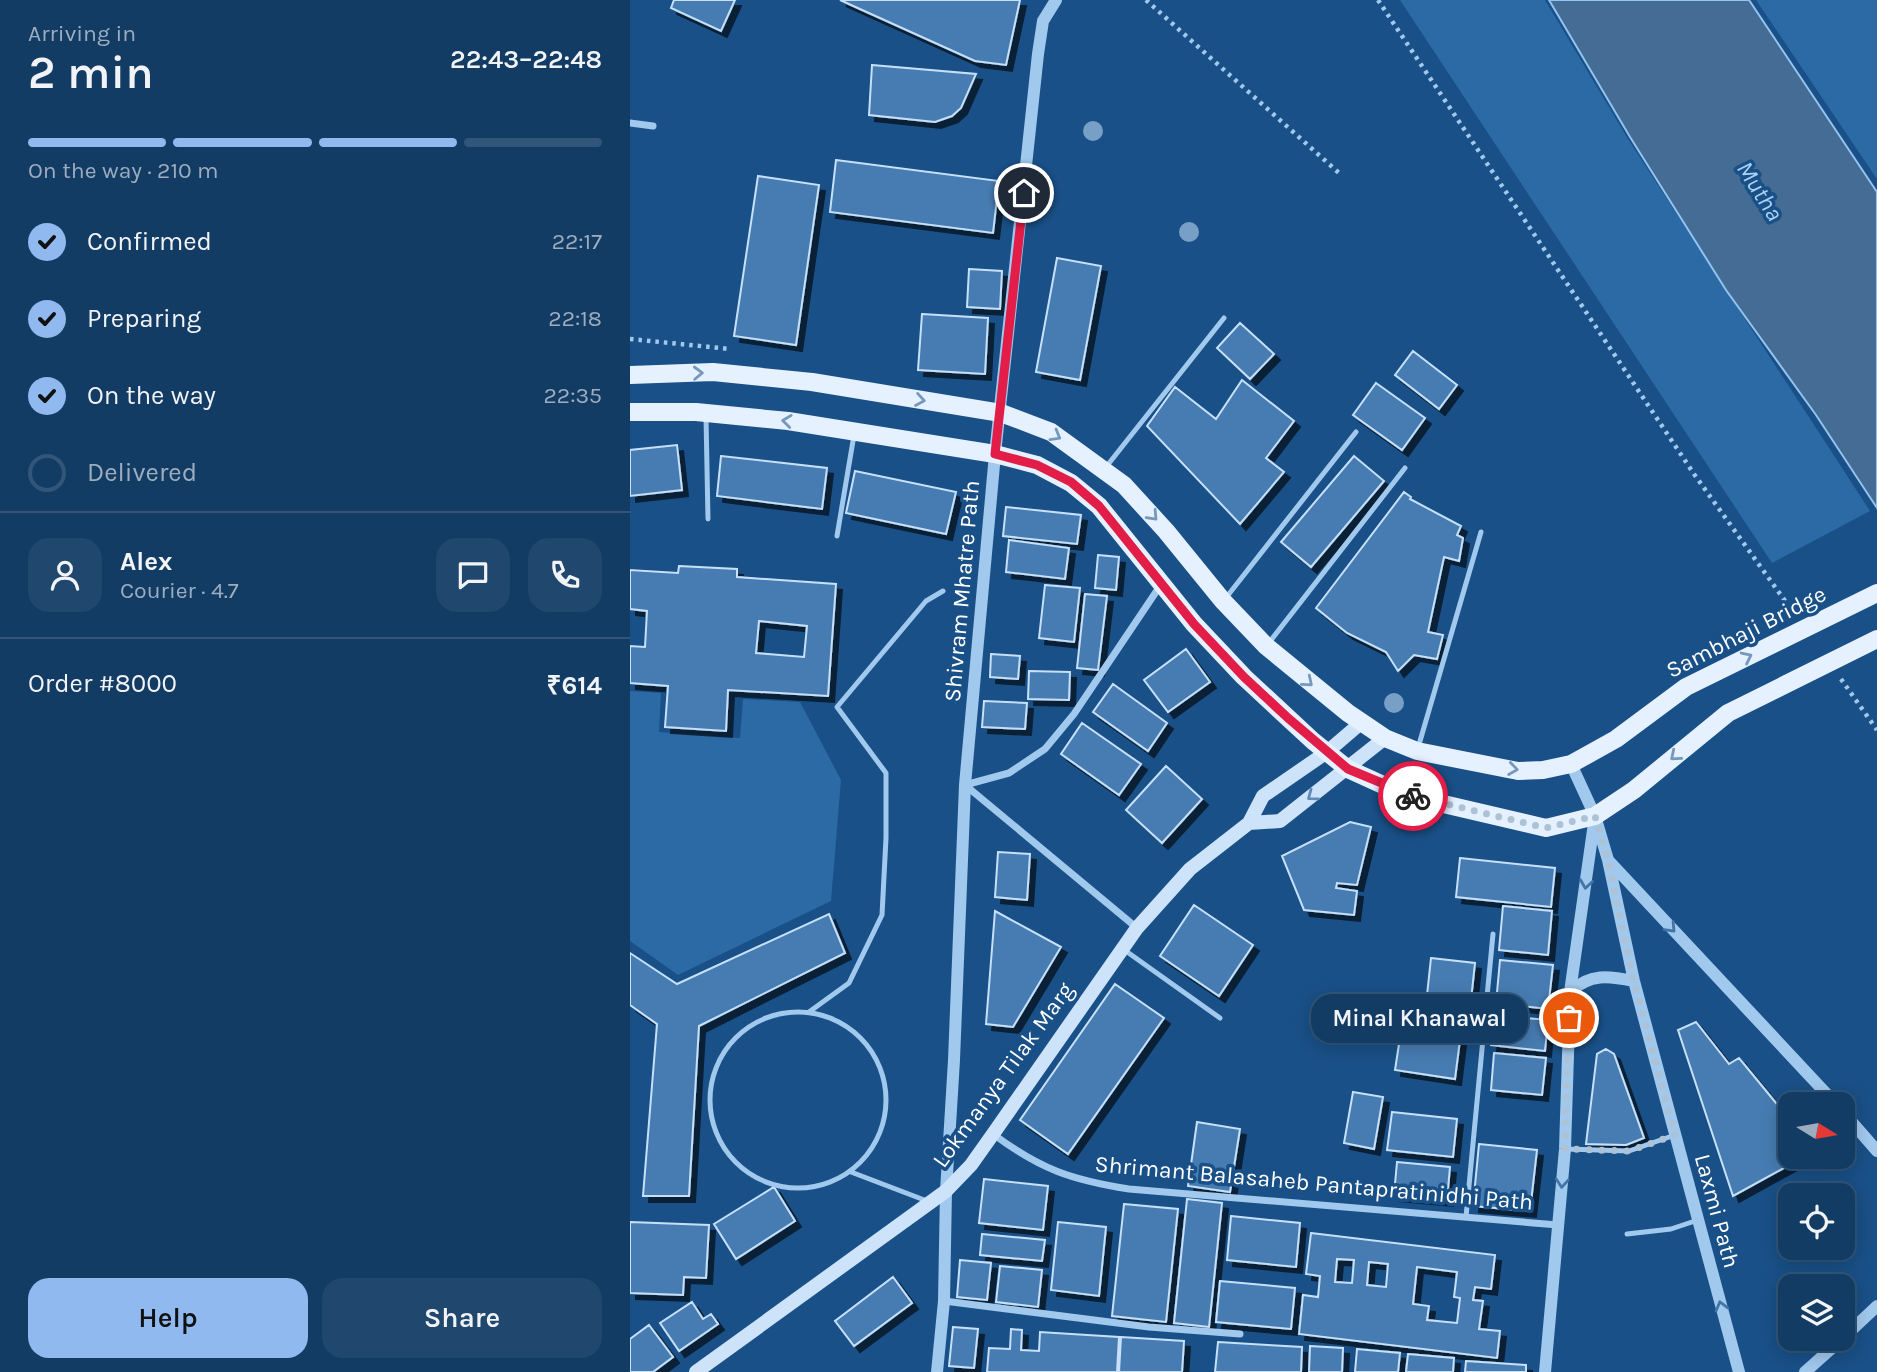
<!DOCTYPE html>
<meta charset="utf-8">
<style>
body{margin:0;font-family:Karla,sans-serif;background:#20476e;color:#f1f3f6;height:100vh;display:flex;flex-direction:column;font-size:26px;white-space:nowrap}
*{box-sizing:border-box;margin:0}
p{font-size:23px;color:#9dadbf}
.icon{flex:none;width:38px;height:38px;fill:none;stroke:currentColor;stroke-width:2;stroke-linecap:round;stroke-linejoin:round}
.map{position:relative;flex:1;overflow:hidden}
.sheet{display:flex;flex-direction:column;background:#133c65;width:630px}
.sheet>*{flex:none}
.needle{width:46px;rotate:101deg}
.buttons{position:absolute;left:1148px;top:1092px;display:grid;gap:14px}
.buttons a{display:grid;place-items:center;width:77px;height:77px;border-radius:14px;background:#133c65;box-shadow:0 4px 18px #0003,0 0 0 2px #325679;font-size:35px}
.pin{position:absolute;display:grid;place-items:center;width:60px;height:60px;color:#fff;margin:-30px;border:4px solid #fff;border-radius:50%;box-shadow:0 2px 7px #0007}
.courier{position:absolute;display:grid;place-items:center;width:70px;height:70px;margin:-35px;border:5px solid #e11d48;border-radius:50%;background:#fff;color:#222;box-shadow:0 2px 9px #0007}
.bubble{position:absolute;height:49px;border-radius:21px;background:#133c65;box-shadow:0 4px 18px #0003,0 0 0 2px #325679;font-size:23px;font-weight:600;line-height:49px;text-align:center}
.overview em{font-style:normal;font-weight:600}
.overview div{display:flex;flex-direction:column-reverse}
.overview{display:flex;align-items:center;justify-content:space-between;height:119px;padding:0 28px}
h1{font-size:46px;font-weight:600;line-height:52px}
.bar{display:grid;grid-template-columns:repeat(4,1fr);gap:10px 7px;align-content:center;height:84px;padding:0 28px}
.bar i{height:9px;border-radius:5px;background:#325679}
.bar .current{background:#90b9f0}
.bar p{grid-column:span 4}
.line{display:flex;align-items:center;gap:18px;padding:0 28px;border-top:2px solid #325679}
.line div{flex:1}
.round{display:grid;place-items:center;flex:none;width:74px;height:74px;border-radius:21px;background:#20476e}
ol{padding:0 28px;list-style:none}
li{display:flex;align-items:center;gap:21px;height:77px}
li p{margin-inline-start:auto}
li .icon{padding:7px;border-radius:50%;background:#90b9f0;color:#111;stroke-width:4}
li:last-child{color:#9dadbf}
li i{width:38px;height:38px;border:4px solid #325679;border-radius:50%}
.cta{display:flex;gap:14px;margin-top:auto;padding:14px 28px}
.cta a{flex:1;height:80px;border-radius:21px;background:#90b9f0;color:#111;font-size:28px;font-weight:600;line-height:80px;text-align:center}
.cta a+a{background:#20476e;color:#f1f3f6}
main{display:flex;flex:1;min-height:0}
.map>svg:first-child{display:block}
.green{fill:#2c6aa5}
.water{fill:#446c95;stroke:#93c3ef;stroke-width:2}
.building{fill:#467cb2;stroke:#c6e0f9;stroke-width:2;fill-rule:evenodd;filter:url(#shadow)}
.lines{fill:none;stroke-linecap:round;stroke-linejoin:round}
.path{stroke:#a1c8ed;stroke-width:4.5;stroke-dasharray:3.5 5;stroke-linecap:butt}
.service{stroke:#a1c8ed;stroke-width:5}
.minor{stroke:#a1c8ed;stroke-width:7}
.tertiary{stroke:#a1c8ed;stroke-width:12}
.secondary{stroke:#cde3f9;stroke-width:14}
.primary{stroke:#e6f1ff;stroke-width:18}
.tree{fill:#789fc6}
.oneway{stroke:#7598bd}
.oneway2{stroke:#618bb5}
.oneway3{stroke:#4274a6}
.done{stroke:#aec2d5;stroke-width:7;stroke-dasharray:0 12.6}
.route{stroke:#e11d48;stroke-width:9}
.labels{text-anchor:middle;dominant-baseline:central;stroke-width:7;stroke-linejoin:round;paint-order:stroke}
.street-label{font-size:23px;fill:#fff;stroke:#195087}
.water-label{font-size:24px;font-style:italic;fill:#acd1f4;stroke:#195087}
</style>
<main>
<section class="sheet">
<div class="overview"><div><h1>2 min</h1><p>Arriving in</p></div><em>22:43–22:48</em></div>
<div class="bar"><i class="current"></i><i class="current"></i><i class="current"></i><i></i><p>On the way · 210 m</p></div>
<ol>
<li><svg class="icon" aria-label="check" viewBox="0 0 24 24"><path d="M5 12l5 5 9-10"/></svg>Confirmed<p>22:17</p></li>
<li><svg class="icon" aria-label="check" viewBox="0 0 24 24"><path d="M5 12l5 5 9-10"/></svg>Preparing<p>22:18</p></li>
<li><svg class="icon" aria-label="check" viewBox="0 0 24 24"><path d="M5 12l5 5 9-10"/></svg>On the way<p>22:35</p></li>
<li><i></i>Delivered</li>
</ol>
<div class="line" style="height:126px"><a class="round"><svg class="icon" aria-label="person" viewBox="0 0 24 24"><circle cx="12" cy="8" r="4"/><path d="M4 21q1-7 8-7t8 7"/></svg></a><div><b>Alex</b><p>Courier · 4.7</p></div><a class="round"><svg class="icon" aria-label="chat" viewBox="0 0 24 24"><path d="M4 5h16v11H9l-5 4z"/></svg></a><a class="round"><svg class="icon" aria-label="phone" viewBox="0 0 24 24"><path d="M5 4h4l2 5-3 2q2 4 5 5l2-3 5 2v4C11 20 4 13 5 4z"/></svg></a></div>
<div class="line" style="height:91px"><div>Order #8000</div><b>₹614</b></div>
<div class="cta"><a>Help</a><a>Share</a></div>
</section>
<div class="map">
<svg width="1247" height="1372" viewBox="0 0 1247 1372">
<defs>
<filter id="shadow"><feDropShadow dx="6" dy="6" stdDeviation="0" flood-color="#0009"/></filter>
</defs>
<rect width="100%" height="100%" fill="#195087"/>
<path class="green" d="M770 0H915L998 139 1240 511 1142 563Z
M1126 0H1247V179Z
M0 691 31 693 29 732 110 738 113 699 170 702 211 780 201 901 48 975 0 941Z"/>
<path class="water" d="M919 0H1119L1247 192V508L1186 415 1096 290 1000 137Z"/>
<path class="building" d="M44 0H105L91 31 41 8Z
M210 0H390L376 65 345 61Z
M242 65 346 74 331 108 322 116 305 122 239 115Z
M206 160 369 181 363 233 200 212Z
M128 176 189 185 166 345 104 336Z
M427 258 471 266 450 380 406 372Z
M339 269 372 271 370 309 337 307Z
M292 314 358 318 355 374 288 370Z
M610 323 644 354 620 379 587 348Z
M783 351 827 385 809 409 765 375Z
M612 380 664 421 636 458 654 472 610 524 517 426 545 387 586 419Z
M746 383 795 418 772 450 723 415Z
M47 445 52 490 0 496V450Z
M91 456 197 468 192 509 87 496Z
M724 456 754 481 681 567 651 542Z
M225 471 326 492 316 534 216 513Z
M774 492 781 497 780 499 831 526 827 535 833 538 829 561 814 557 798 632 813 635 807 659 784 655 768 671 756 652 717 633 686 608Z
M376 507 451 515 447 544 373 536Z
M379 540 439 548 435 579 376 572Z
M468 555 489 557 486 590 465 588Z
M49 566 107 569V577L206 584 198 696 98 690 96 731 35 727 38 686 0 683V646L15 647 17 611 0 609V570L48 573ZM129 621 177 626 174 657 126 653Z
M415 585 450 588 444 642 409 638Z
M455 594 477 596 468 670 447 668Z
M556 649 580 682 538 712 514 680Z
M361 654 390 656 388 679 360 677Z
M399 671 440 672 439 700 398 699Z
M483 684 537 723 518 751 463 712Z
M354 701 397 703 395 729 352 727Z
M452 723 511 764 489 795 431 754Z
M536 766 572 799 532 843 496 810Z
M720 822 741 827 727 885 707 883 706 888 727 891 724 915 674 910 652 856Z
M368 852 400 854 397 900 365 897Z
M830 858 925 868 921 907 826 897Z
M564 905 623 945 589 996 530 956Z
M873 906 922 911 918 955 869 950Z
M365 911 431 947 383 1027 356 1024Z
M199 914 215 953 69 1026 59 1196H13L27 1024 0 1005V953L47 984Z
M801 958 845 963 838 1028 794 1023Z
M870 960 923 965 918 1009 866 1003Z
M485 984 534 1018 438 1154 390 1120Z
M864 1015 918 1020 915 1051 861 1045Z
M1066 1022 1099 1064 1109 1058 1160 1120V1157H1174L1103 1196 1048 1030Z
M771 1031 830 1040 825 1079 765 1070Z
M976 1049 984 1054 1014 1138 996 1145 956 1144 967 1054Z
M864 1053 916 1058 912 1095 861 1090Z
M723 1092 753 1097 744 1149 714 1143Z
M762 1112 827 1119 823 1157 757 1150Z
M567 1122 610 1129 600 1192 558 1186Z
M849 1144 907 1150 900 1211 843 1206Z
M767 1162 820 1167 817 1200 764 1195Z
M354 1179 418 1186 413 1230 349 1223Z
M144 1187 165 1221 106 1259 84 1224Z
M557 1199 592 1203 579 1327 544 1323Z
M494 1204 548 1209 536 1322 482 1316Z
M601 1216 670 1223 666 1267 597 1260Z
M0 1222 79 1225 76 1278 54 1277 53 1295 0 1293Z
M428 1222 476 1227 469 1296 421 1290Z
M681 1233 865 1255 861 1289 845 1287 843 1300 853 1301 849 1329 870 1331 867 1358 669 1334 673 1295 688 1297 690 1276 676 1274ZM707 1259 724 1260 722 1283 705 1282ZM739 1262 758 1264 756 1287 737 1285ZM787 1267 827 1272 824 1297 830 1298 827 1323 797 1320 799 1306 783 1304Z
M352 1234 415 1240 412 1261 350 1255Z
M330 1260 361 1263 357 1300 327 1297Z
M370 1266 412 1270 408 1307 366 1302Z
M263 1277 282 1303 224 1346 205 1321Z
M590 1281 665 1288 661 1329 586 1322Z
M62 1302 73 1319 81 1314 88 1324 49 1351 30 1323Z
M19 1325 43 1357 23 1372H0V1339Z
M323 1327 348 1329 344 1368 319 1366Z
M381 1329 392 1330 391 1350 409 1351 410 1332 489 1337 487 1372H357L359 1348 380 1349Z
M491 1337 554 1341 552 1372H489Z
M588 1342 672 1347 671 1372H585Z
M680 1346 713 1348 712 1372H679Z
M727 1349 770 1353 768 1372H725Z
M778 1354 824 1358 823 1372H776Z
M836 1361 896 1365V1372H835Z"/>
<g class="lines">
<path class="path" d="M516 0 709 173
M748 0 1064 474 1163 612
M0 339 100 349
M1211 679 1247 730"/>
<path class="service" d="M76 417 78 519
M476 467 594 318
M207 536 224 435
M595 599 726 432
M638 644 775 468
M788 748 851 532
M493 949 590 1018
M80 1100a88 88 0 1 1 176 0a88 88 0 1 1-176 0Z
M179 1012 219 983 252 915 256 838V773L207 707 296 601 313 591
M936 1149 999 1151 1045 1135
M221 1172 297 1201
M836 1217 863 934
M997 1234 1041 1229 1068 1220"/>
<path class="minor" d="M0 123 23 126
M335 785 379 773 415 749 444 714 532 583
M335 785 507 928
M363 1134C410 1169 441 1180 499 1189L928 1225
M314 1301 519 1327 610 1334"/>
<path class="tertiary" d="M941 764 965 816 978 860 1004 981 1109 1372
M978 860 1206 1104
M940 992C960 973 979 976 1004 981
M1213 1112 1247 1151
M1213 1338 1247 1306
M307 1372 314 1301 316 1191 324 1060 335 785 365 454 408 54 413 21 426 0
M915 1372 935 1149 940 992 964 823
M1175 1372 1212 1339"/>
<path class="secondary" d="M619 823 650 821 755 738
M66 1372 316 1191 341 1165 363 1134 507 928 560 869 619 823 633 796 697 752 732 722"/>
<path class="primary" d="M0 375 83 372 182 382 371 413 421 432 494 485 536 531 593 601 636 646 718 713 755 738 787 751 888 771 913 770 941 764 986 739 1056 687 1247 593
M0 412H66L158 421 365 454 407 465 441 483 469 506 564 624 614 677 683 741 718 769 775 795 916 828 965 816 1004 790 1098 713 1247 639"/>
</g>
<g class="tree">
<circle cx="463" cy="131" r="10"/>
<circle cx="559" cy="232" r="10"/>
<circle cx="764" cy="703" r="10"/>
</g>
<defs><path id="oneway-chevron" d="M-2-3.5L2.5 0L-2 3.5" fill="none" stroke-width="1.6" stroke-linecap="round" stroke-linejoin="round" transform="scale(1.75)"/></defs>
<g class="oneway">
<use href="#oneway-chevron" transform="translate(68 373) rotate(-2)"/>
<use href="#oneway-chevron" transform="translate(290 400) rotate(10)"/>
<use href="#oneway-chevron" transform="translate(157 421) rotate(-173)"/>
<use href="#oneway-chevron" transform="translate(426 436) rotate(30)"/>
<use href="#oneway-chevron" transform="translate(523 516) rotate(47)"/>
<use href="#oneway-chevron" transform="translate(1117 657) rotate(-26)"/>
<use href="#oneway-chevron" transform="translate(678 682) rotate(40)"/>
<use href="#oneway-chevron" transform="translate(1045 756) rotate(140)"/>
<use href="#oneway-chevron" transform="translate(883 769) rotate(8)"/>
</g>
<use class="oneway2" href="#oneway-chevron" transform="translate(682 796) rotate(143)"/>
<g class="oneway3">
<use href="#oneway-chevron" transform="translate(956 884) rotate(98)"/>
<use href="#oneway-chevron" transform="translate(1041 928) rotate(47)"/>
<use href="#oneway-chevron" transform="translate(932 1183) rotate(95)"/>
<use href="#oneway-chevron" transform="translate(1091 1306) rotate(-105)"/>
</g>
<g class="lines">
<path class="done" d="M783 796 916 828 965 816 978 860 1002 974 1045 1135 999 1151 935 1149 939 1018"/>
<path class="route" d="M394 193 365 454 407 465 441 482 469 506 564 624 614 677 658 718 718 769 783 796"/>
</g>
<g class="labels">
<g class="street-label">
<text transform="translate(332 591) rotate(-85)">Shivram Mhatre Path</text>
<text transform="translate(1116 632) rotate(-27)">Sambhaji Bridge</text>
<text transform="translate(373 1075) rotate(-54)">Lokmanya Tilak Marg</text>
<text transform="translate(684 1183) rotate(5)">Shrimant Balasaheb Pantapratinidhi Path</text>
<text transform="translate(1087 1211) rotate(75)">Laxmi Path</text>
</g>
<g class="water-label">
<text transform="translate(1130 191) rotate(58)">Mutha</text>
</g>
</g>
</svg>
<div class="buttons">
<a><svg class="needle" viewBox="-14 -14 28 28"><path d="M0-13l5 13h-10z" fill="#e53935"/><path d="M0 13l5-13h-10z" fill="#9dadbf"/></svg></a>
<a><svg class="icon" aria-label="locate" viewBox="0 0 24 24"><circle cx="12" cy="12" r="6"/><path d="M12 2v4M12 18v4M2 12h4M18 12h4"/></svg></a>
<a><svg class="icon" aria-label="layers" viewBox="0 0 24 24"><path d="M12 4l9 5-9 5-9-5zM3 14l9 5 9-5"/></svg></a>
</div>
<div class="pin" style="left:939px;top:1018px;background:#ea580c"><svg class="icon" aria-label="bag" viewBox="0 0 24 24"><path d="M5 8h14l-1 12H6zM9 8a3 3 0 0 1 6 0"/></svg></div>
<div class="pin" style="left:394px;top:193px;background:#1f2937"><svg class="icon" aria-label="home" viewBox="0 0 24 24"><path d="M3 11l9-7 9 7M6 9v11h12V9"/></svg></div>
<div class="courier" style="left:783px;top:796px"><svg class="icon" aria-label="bike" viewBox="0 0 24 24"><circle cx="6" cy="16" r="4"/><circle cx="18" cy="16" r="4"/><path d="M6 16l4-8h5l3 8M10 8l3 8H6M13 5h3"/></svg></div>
<div class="bubble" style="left:681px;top:994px;width:217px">Minal Khanawal</div>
</div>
</main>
